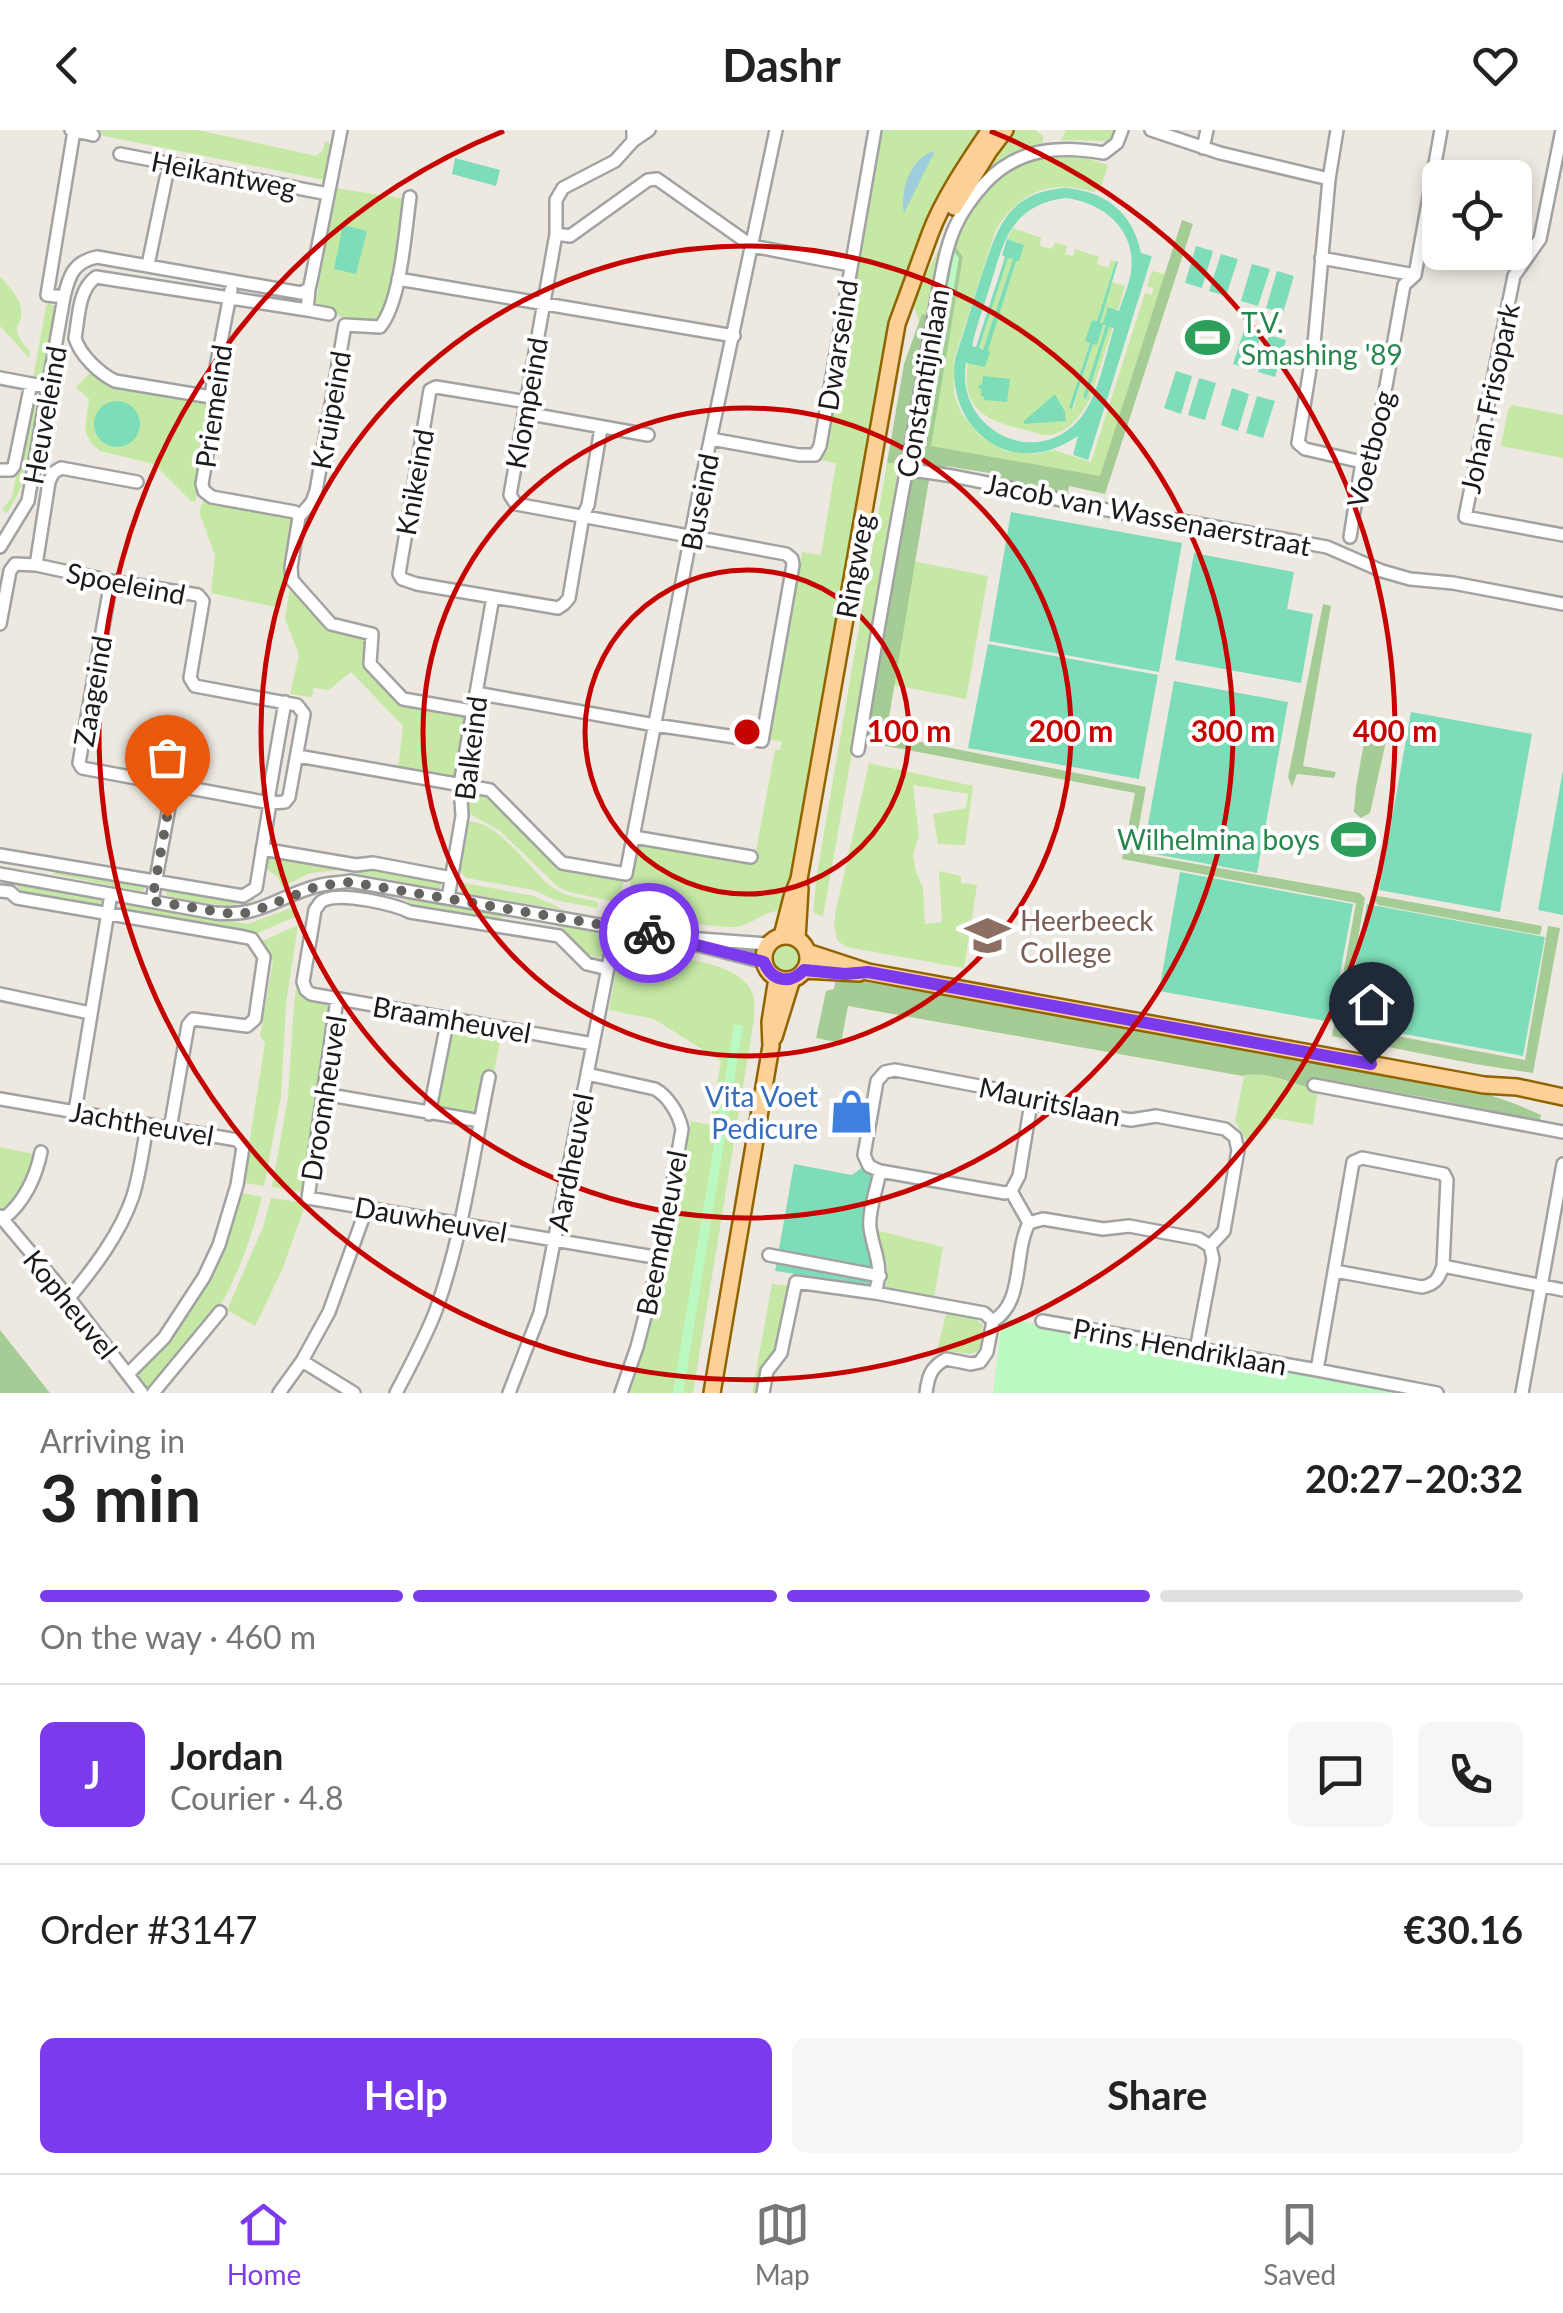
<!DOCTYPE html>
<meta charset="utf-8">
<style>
body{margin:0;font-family:Lato,sans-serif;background:#f6f6f6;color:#222;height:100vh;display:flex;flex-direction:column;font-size:38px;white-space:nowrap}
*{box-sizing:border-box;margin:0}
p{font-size:32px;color:#767676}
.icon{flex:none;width:55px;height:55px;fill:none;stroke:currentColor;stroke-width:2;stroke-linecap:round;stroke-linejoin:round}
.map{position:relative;height:1263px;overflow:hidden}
.details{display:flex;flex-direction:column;background:#fff;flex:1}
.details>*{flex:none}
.tools{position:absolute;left:1422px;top:30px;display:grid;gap:20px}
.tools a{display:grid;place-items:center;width:110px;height:110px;border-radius:15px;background:#fff;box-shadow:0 5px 15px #0003;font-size:50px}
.pin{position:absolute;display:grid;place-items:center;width:85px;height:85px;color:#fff;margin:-102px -42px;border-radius:50% 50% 50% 0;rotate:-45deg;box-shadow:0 0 10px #0007}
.pin .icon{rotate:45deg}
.courier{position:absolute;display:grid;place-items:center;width:100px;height:100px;margin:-50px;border:8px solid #7c3aed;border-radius:50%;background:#fff;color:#222;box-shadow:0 2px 12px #0007}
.overview em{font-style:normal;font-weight:700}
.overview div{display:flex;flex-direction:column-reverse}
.overview{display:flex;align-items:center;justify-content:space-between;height:170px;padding:0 40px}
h1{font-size:65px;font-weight:700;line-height:75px}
.bar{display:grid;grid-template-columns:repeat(4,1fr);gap:15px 10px;align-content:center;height:120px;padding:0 40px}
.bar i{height:12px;border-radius:8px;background:#e0e0e0}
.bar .on{background:#7c3aed}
.bar p{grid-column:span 4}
.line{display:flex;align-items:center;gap:25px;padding:0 40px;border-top:2px solid #e0e0e0}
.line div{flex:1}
.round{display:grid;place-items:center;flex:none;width:105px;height:105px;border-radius:15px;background:#f6f6f6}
.action{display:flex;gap:20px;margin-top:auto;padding:20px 40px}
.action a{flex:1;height:115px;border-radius:15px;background:#7c3aed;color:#fff;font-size:40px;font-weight:700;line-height:115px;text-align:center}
.action a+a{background:#f6f6f6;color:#222}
header{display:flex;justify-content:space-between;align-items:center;height:130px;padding:0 40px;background:#fff;font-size:45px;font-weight:700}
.tab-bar{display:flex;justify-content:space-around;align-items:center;height:140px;border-top:2px solid #e0e0e0;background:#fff;font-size:28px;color:#767676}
.tab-bar a{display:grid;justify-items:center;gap:5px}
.tab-bar .on{color:#7c3aed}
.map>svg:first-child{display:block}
.grass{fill:#c5e8a5;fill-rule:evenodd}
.forest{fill:#a5cc95}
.park{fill:#bcf9c2}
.pitch{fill:#7eddb9;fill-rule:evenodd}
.water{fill:#a0cddb}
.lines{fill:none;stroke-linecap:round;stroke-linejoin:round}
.minor-casing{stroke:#a2a2a2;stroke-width:16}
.major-casing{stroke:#926401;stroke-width:20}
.minor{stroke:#fff;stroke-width:11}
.major{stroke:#fbd197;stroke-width:15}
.done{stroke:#646360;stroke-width:10;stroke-dasharray:0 18}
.route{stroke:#7c3aed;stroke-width:12}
.ring{fill:none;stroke:#c50401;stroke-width:5}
.labels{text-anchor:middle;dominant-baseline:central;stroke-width:8;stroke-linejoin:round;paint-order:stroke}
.street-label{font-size:28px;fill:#1b1b1b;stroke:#fff}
.leisure-label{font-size:28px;fill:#27864d;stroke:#fff;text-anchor:start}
.education-label{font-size:28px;fill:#785e54;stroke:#fff;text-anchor:start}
.shop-label{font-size:28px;fill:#366cbe;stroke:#fff;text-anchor:end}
.centre{fill:#c50401;stroke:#fff;stroke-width:5}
.ring-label{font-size:30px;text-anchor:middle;font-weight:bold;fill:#c50401;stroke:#fff;stroke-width:8;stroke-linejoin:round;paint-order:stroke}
</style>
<header><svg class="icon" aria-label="back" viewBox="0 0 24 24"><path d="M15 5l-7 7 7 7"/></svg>Dashr<svg class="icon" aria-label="heart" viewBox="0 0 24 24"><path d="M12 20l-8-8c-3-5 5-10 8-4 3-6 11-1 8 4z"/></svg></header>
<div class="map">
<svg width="1563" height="1263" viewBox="0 0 1563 1263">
<rect width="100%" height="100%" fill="#ede9e1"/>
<path class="grass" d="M101 0H198L316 26 323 20 325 11 332 15 325 50 104 6 100 4Z
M883 0H986L919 118 796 736 785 780C760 782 759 791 740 796 721 801 652 785 629 781L626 775 638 714 643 712 754 731 775 620H780L782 612 769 609 802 422 821 425 836 333 821 330ZM933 21 934 22 904 81C899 55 913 36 933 21Z
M1011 0H1035L1043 6V12C1008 25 990 44 964 71Z
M1066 0H1117L1109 11 1061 10Z
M1054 24 1086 28 1108 35 1102 54 1094 62C1051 49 1019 62 996 99L954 229V265L962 284 980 306 1005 321 1036 324 1054 320 1091 332 1145 163 1152 165 1153 158 1147 156 1152 141 1165 144 1100 347 930 316 963 127 953 113C964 83 990 43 1022 32 1032 28 1044 27 1054 24Z
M335 58 407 69 386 185 376 193 341 187 334 182 315 177Z
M950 97 941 120 929 186 922 184 919 191 914 177 920 156Z
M1013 98 1041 108 1040 116 1052 119 1055 112 1067 116 1065 124 1073 126 1075 119 1099 127 1097 134 1108 138 1111 130 1116 131 1097 191 1092 190 1086 210 1090 212 1070 278 1073 279 1093 213 1097 214 1103 195 1099 193 1112 152 1125 156 1118 180 1109 177 1106 195 1083 268H1086L1109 196 1113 197 1090 269C1080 287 1065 307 1043 305 999 292 958 290 968 232L985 237 987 221 1016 130 1024 115 1007 109Z
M1008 127 1013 129 984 220 979 219Z
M0 146C7 155 17 164 20 175 27 199 3 192 30 221L29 228 0 196Z
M49 173 55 177 57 182 45 246 33 248 46 177Z
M94 239 110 252 206 269 211 276 196 371 192 372 154 334 100 321 91 313 85 301 89 269 76 257Z
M35 268 40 271C33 310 30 350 7 383L2 380 12 367 31 272Z
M1512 275 1563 285V328L1501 316 1508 280Z
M887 333H903L823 787 813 782 817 744Z
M205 366 292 384 295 389 280 478 211 463 215 425 199 382Z
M913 431 988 446 966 569 893 555Z
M293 456 332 499 368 507 364 534 401 573 466 586 457 640 450 648 398 638 403 596 351 542 329 560 314 558 312 567 290 564 299 525 285 489 289 462Z
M869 633 973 656 965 715 938 714 933 684 966 678 968 664 913 655 919 706 913 724 916 742 923 757 925 794 942 792 939 741 961 746V753L977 755 964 838 846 817 837 810 834 795 836 780Z
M470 661 489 663 559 737 624 749 619 773 570 762 558 757 499 700 466 682 465 665Z
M467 691C500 691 528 739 553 758 566 767 583 768 598 772L597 778 555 770 534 760 466 748 460 740 467 702Z
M268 724 357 741 371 737 442 749 440 759 338 740 310 743 282 757 278 747 265 738Z
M61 737 147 752 143 762 53 744Z
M459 752 534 766 565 780 468 764Z
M16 755 101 770 100 777 24 764Z
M170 756 256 770C228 781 196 771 167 766L166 760Z
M402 768 504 786 497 791 418 778Z
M122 774 248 794 291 778 295 787 253 805 121 781Z
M298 795 286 874 281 966 264 1056 243 1053 265 913 260 906 273 831 258 813Z
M557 795 604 803 607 812 604 828C585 829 570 808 557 795Z
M771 828a15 15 0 1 1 30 0a15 15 0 1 1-30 0Z
M648 822C676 828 744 832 753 865 755 872 754 881 754 889L693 1263H627C662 1175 674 1083 691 991L710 995 721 931 654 889 609 880 619 824Z
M298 846 303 861 333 872V881L302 1062 272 1057 288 967 294 874Z
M457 894 502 901 494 943 487 942 477 991 441 979 438 974 452 901Z
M1263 943 1291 953 1318 959 1313 995 1273 988 1249 1014 1235 992 1244 946Z
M0 1017 34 1024 37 1028 30 1049 7 1080 0 1079Z
M242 1063 262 1067C253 1103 236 1152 215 1184 196 1212 170 1237 148 1263L136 1248C153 1227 171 1207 186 1186 213 1149 230 1107 242 1063Z
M271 1068 306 1073 282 1140 255 1196 227 1180 263 1097Z
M875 1100 943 1117 934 1167 885 1158 887 1137Z
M772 1154 791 1156 779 1219 761 1263H752Z
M946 1184 976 1189 983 1195 979 1221 970 1224 937 1220Z"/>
<path class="forest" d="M1182 90 1193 94 1105 364 1069 356 1067 366 998 352 1002 345 946 336 942 341 913 337 953 113 963 127 931 316 1100 346Z
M922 184 929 186 903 333H887L904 234Z
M911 347 929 350 886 605 1146 657 1134 723 1360 763 1365 768 1343 896 1525 930 1548 796 1560 798 1533 943 1475 934 1332 906 1356 773 1122 729 1135 663 865 612Z
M1323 474 1331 476 1303 636 1336 642 1334 648 1297 644 1292 657 1288 647Z
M1367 596 1389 598 1370 683 1361 688 1354 682 1356 657Z
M1376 766 1384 767 1542 796 1540 805 1378 775 1374 771Z
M836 847C999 874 1164 900 1326 932 1397 946 1475 953 1541 985L1540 990 1511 987 1445 971 1316 948 1311 958C1288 953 1267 940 1243 946L848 876 841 913 816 908 826 861 834 859Z
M0 1200 50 1263H0Z"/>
<path class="park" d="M954 122 959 128 929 302H921Z
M734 894 743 896 683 1263H673Z
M1002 1188 1411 1263H993Z"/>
<path class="pitch" d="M455 28 500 40 496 56 452 44Z
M1064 58C1104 60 1133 82 1141 123L1152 126 1088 330 1073 325 1078 306C1070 311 1060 317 1050 320 991 337 947 285 955 229 964 202 972 174 981 147 997 99 1006 63 1064 58ZM1065 68C1103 72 1137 100 1131 142 1129 155 1123 168 1119 181L1108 177 1103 193H1100L1118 132 1116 131 1097 191 1092 190 1085 211 1090 213 1069 278 1072 279 1093 214 1097 215 1103 195H1106L1083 267 1086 269 1109 197 1114 198C1105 226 1098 269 1078 291 1033 340 955 298 966 233L985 237 990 222 988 220 1016 131H1019L1024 115 1007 109 1002 125 1005 127 976 217 972 216C976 197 984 176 990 156 1004 111 1010 76 1065 68ZM1008 128 1013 129 983 220 979 218Z
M343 95 367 101 356 144 334 139Z
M1196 116 1213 121 1202 158 1185 153Z
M1221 124 1238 129 1226 166 1209 161Z
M1252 134 1270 139 1258 176 1241 171Z
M1277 141 1294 146 1283 183 1266 178Z
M1245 197 1262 202 1250 239 1233 234Z
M1269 205 1286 210 1275 247 1258 242Z
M1176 241 1192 246 1181 284 1164 278Z
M983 246 1010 249 1007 272 984 270V267L981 266V259L977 257 982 254Z
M1199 248 1216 253 1205 290 1188 285Z
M1232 258 1249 264 1238 301 1221 295Z
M1055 264 1065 282 1066 291 1024 294V291Z
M1257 266 1275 271 1263 308 1246 303Z
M94 294a23 23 0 1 1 46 0a23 23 0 1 1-46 0Z
M1011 382 1182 413 1159 542 989 511Z
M1194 423 1294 442 1287 479 1313 484 1301 553 1175 530Z
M988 514 1158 545 1139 649 968 618Z
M1174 551 1288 572 1257 743 1143 722Z
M1411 582 1532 604 1500 782 1379 760Z
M1563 640V785L1538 780Z
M1180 742 1353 774 1331 892 1159 861Z
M1367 774 1545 807 1523 926 1345 893Z
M794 1034 852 1045 864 1036 869 1043 875 1044 866 1103 878 1138 876 1156 775 1141Z"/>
<path class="water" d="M935 21 904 83C899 61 911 26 935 21Z"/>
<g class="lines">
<defs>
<path id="minor" d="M71 0 93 5
M1151 0 1220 23 1329 49
M1337 0 1329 49 1314 214 1298 313 1305 319 1362 332
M1562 0 1540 109 1514 146 1465 387 1563 405
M633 11 649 0
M1203 18 1207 0
M120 24 328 64
M556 104 570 106 648 50 657 49 752 116 850 135
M1321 128 1415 145
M148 135 166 48
M398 149 734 206
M231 160 213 253 211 267 215 276 202 354 204 361 212 367 295 382 299 387
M64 167 47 165 74 1
M307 180 329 184
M0 248 48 257
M211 267 115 251C99 243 80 225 75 208 79 186 78 160 96 147L307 180 309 159
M527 272 436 257 430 260 399 444 402 449 417 454 558 478 564 474 569 468 583 386 588 375 601 298
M525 283 648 305
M711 309 799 325H815L820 316 875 0
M0 340H11L14 336 31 254
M907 340C974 346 1040 367 1107 380 1130 384 1153 390 1177 390L1327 417 1382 441 1410 449 1453 453 1563 474
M299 387 312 372 316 361 345 195 380 197C401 172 405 102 410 67
M299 387 291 437 292 450 331 494 372 504 370 534 403 569 472 581
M1350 407 1362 332 1371 329 1374 323 1404 155 1415 145 1441 0
M0 417 28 371 64 167C69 146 73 132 97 127L301 163 309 159 311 151 341 0
M36 435 111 451 198 465 203 471 190 548 195 556 297 575 304 584 289 667 285 672 270 673 82 638 79 633 111 451
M0 494 10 441 15 434 36 435 49 352 53 343 61 338 137 352
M476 563 655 595 762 611 793 435 792 429 786 424 516 374 510 365 556 104V70L563 58 615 31 633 11V0
M858 620C873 527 889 435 906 343 916 290 924 238 934 185 940 156 943 124 955 97 962 81 974 65 985 53 1018 18 1059 15 1104 23L1117 13 1122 0
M298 626 490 660 562 733 626 744 700 358 776 0
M634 707 751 727
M262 719 356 735 373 733 452 748
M0 725 243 766 256 758 270 673 269 664 285 572
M0 744 215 783C262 787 276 767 317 756 327 753 339 753 350 751L667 807 764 832
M0 761 10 762 17 768 244 807 252 809 264 827 255 889 247 896 193 889 188 895 170 999
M448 768 462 686 460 654 493 467
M152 771 173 655
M687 808 768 814
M0 864 90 883
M337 869 308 1068 660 1128
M593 914 311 864 306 860 303 852 315 780C320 773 320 771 327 769 344 763 394 774 410 782L559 806 587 834 608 839
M587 944 655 959C668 966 679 984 682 999L660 1128 637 1217 621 1263
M1314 955 1563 1002
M324 964 480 991
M0 969 237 1010 243 1017 237 1055 219 1115 204 1147 164 1208 128 1244
M75 981 111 764
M429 984 448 888
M1011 1061 1005 1063 880 1041 869 1036 864 1025 877 951 885 942 895 940 995 959 1008 968 1031 973 1131 990 1156 986 1225 999 1235 1007 1238 1020 1224 1101 1210 1116 1213 1129 1196 1220
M0 1086 69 1168 142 1263
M3 1089C24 1073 36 1047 41 1022
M1029 1093 1043 1089 1103 1099 1129 1096 1199 1109 1210 1116
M769 1125 880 1146
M1443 1136 1563 1160
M875 1163C884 1134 874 1125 870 1098 868 1081 877 1059 880 1041
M69 1168C94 1138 120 1104 133 1066 140 1043 143 1019 147 995
M1042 1191 1317 1240 1437 1263
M302 1231 354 1263
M1317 1240 1353 1032 1362 1028 1444 1044 1447 1050 1443 1136C1439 1148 1436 1154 1422 1157L1335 1141
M153 1263 220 1182
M279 1263 302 1231 329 1182 367 1077
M396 1263C410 1236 425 1209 436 1180 463 1105 473 1024 489 947
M509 1263 540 1183 616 797
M763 1263 767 1241 781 1223 796 1152 875 1163 984 1183 993 1191C1025 1172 1013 1124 1029 1093L1011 1061 1019 1046 1031 973
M926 1263C928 1246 931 1237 946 1229L971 1234 980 1232 987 1222 993 1191
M1522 1263 1563 1034"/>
<path id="major" d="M954 77 989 21 1005 0
M764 828a22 22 0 1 1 44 0a22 22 0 1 1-44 0Z
M782 806 792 767 799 749 897 194C908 164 919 134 930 104 943 69 969 31 990 0
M797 809 800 758
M807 822 868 842 1484 955 1517 957 1563 967
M804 840 859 843
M774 907 792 849
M712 1263 771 916 770 892 777 848"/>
</defs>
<use href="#minor" class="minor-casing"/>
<use href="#major" class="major-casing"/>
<use href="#minor" class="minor"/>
<use href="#major" class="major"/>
</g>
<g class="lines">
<path class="done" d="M167 687 152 771 238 785 257 780 318 756 350 752 649 803"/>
<path class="route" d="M649 803 764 832C771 850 789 856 804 840L845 844 868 842 1371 934"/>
</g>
<g class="ring">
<circle cx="747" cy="602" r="162"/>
<circle cx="747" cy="602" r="324"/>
<circle cx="747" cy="602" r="486"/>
<path d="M990 1A648 648 0 1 1 504 1"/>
</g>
<defs>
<symbol id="stadium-bare" viewBox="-9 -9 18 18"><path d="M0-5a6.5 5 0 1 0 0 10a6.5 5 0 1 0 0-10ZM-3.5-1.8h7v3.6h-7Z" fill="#2e9e5b" stroke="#fff" stroke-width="2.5" paint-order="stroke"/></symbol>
<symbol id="school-bare" viewBox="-9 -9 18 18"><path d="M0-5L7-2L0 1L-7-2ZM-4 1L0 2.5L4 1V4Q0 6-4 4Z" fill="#8d6e63" stroke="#fff" stroke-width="2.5" paint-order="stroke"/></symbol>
<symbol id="shop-bare" viewBox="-9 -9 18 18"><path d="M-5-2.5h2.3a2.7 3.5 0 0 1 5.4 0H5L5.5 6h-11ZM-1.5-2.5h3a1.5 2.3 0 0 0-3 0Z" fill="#3f7fe0" stroke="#fff" stroke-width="2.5" paint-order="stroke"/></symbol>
</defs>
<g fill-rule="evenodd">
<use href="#stadium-bare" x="1176" y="176" width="63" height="63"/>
<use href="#stadium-bare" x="1322" y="678" width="63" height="63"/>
<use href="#school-bare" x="956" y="774" width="63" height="63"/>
<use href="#shop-bare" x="820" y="950" width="63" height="63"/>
</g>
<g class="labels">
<g class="street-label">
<text transform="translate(224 44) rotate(11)">Heikantweg</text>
<text transform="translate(837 215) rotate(-81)">Dwarseind</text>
<text transform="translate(922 253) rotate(-80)">Constantijnlaan</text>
<text transform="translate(1489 268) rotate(-78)">Johan Frisopark</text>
<text transform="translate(526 273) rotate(-80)">Klompeind</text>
<text transform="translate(213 276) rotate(-82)">Priemeind</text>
<text transform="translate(330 280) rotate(-80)">Kruipeind</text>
<text transform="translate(44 285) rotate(-80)">Heuveleind</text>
<text transform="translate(1370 319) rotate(-76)">Voetboog</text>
<text transform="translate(414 352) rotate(-80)">Knikeind</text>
<text transform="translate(699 372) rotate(-79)">Buseind</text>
<text transform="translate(1148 384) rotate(11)">Jacob van Wassenaerstraat</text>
<text transform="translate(854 436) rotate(-80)">Ringweg</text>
<text transform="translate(126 453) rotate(11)">Spoeleind</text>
<text transform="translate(92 561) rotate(-80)">Zaageind</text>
<text transform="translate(470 618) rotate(-83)">Balkeind</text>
<text transform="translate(452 889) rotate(10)">Braamheuvel</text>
<text transform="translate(323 968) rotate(-81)">Droomheuvel</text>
<text transform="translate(1050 971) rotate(12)">Mauritslaan</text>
<text transform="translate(142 993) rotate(10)">Jachtheuvel</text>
<text transform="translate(570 1032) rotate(-79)">Aardheuvel</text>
<text transform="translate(431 1089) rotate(10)">Dauwheuvel</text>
<text transform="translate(661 1103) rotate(-79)">Beemdheuvel</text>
<text transform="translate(71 1174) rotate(51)">Kopheuvel</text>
<text transform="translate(1180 1216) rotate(10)">Prins Hendriklaan</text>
</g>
<g class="leisure-label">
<text x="1241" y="192">T.V.<tspan x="1241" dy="32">Smashing '89</tspan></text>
<text x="1320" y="709" text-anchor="end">Wilhelmina boys</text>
</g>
<g class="education-label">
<text x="1020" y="790">Heerbeeck<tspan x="1020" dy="32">College</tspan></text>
</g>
<g class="shop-label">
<text x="818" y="966">Vita Voet<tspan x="818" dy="32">Pedicure</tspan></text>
</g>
</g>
<circle cx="747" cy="602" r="15" class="centre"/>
<g class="ring-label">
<text x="909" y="612">100 m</text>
<text x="1071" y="612">200 m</text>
<text x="1233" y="612">300 m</text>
<text x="1395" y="612">400 m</text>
</g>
</svg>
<div class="tools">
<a><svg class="icon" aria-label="locate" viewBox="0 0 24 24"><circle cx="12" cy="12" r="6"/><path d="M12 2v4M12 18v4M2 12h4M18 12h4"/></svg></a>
</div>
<div class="pin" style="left:167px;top:687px;background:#ea580c"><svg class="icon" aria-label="bag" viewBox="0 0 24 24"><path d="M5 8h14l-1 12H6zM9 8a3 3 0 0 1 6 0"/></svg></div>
<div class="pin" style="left:1371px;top:934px;background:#1f2937"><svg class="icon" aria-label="home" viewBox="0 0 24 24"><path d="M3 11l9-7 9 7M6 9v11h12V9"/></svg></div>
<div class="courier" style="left:649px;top:803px"><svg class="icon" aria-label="bike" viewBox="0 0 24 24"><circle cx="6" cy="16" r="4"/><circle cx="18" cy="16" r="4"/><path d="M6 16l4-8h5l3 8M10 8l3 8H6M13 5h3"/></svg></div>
</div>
<section class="details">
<div class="overview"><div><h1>3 min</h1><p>Arriving in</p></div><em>20:27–20:32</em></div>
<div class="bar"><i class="on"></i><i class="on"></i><i class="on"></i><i></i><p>On the way · 460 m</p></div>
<div class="line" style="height:180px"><b class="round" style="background:#7c3aed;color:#fff">J</b><div><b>Jordan</b><p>Courier · 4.8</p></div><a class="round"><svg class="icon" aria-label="chat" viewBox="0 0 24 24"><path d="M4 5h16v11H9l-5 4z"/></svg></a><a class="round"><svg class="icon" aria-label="phone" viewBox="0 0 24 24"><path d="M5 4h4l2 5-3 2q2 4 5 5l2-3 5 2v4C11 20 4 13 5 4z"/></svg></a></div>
<div class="line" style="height:130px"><div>Order #3147</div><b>€30.16</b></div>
<div class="action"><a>Help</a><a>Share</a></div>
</section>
<nav class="tab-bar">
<a class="on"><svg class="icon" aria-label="home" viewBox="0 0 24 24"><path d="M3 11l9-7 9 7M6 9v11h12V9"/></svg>Home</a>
<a><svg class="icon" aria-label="map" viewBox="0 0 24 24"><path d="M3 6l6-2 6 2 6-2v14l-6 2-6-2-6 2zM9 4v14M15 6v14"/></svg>Map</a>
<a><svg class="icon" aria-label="saved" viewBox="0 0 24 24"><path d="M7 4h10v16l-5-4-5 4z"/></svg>Saved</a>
</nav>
